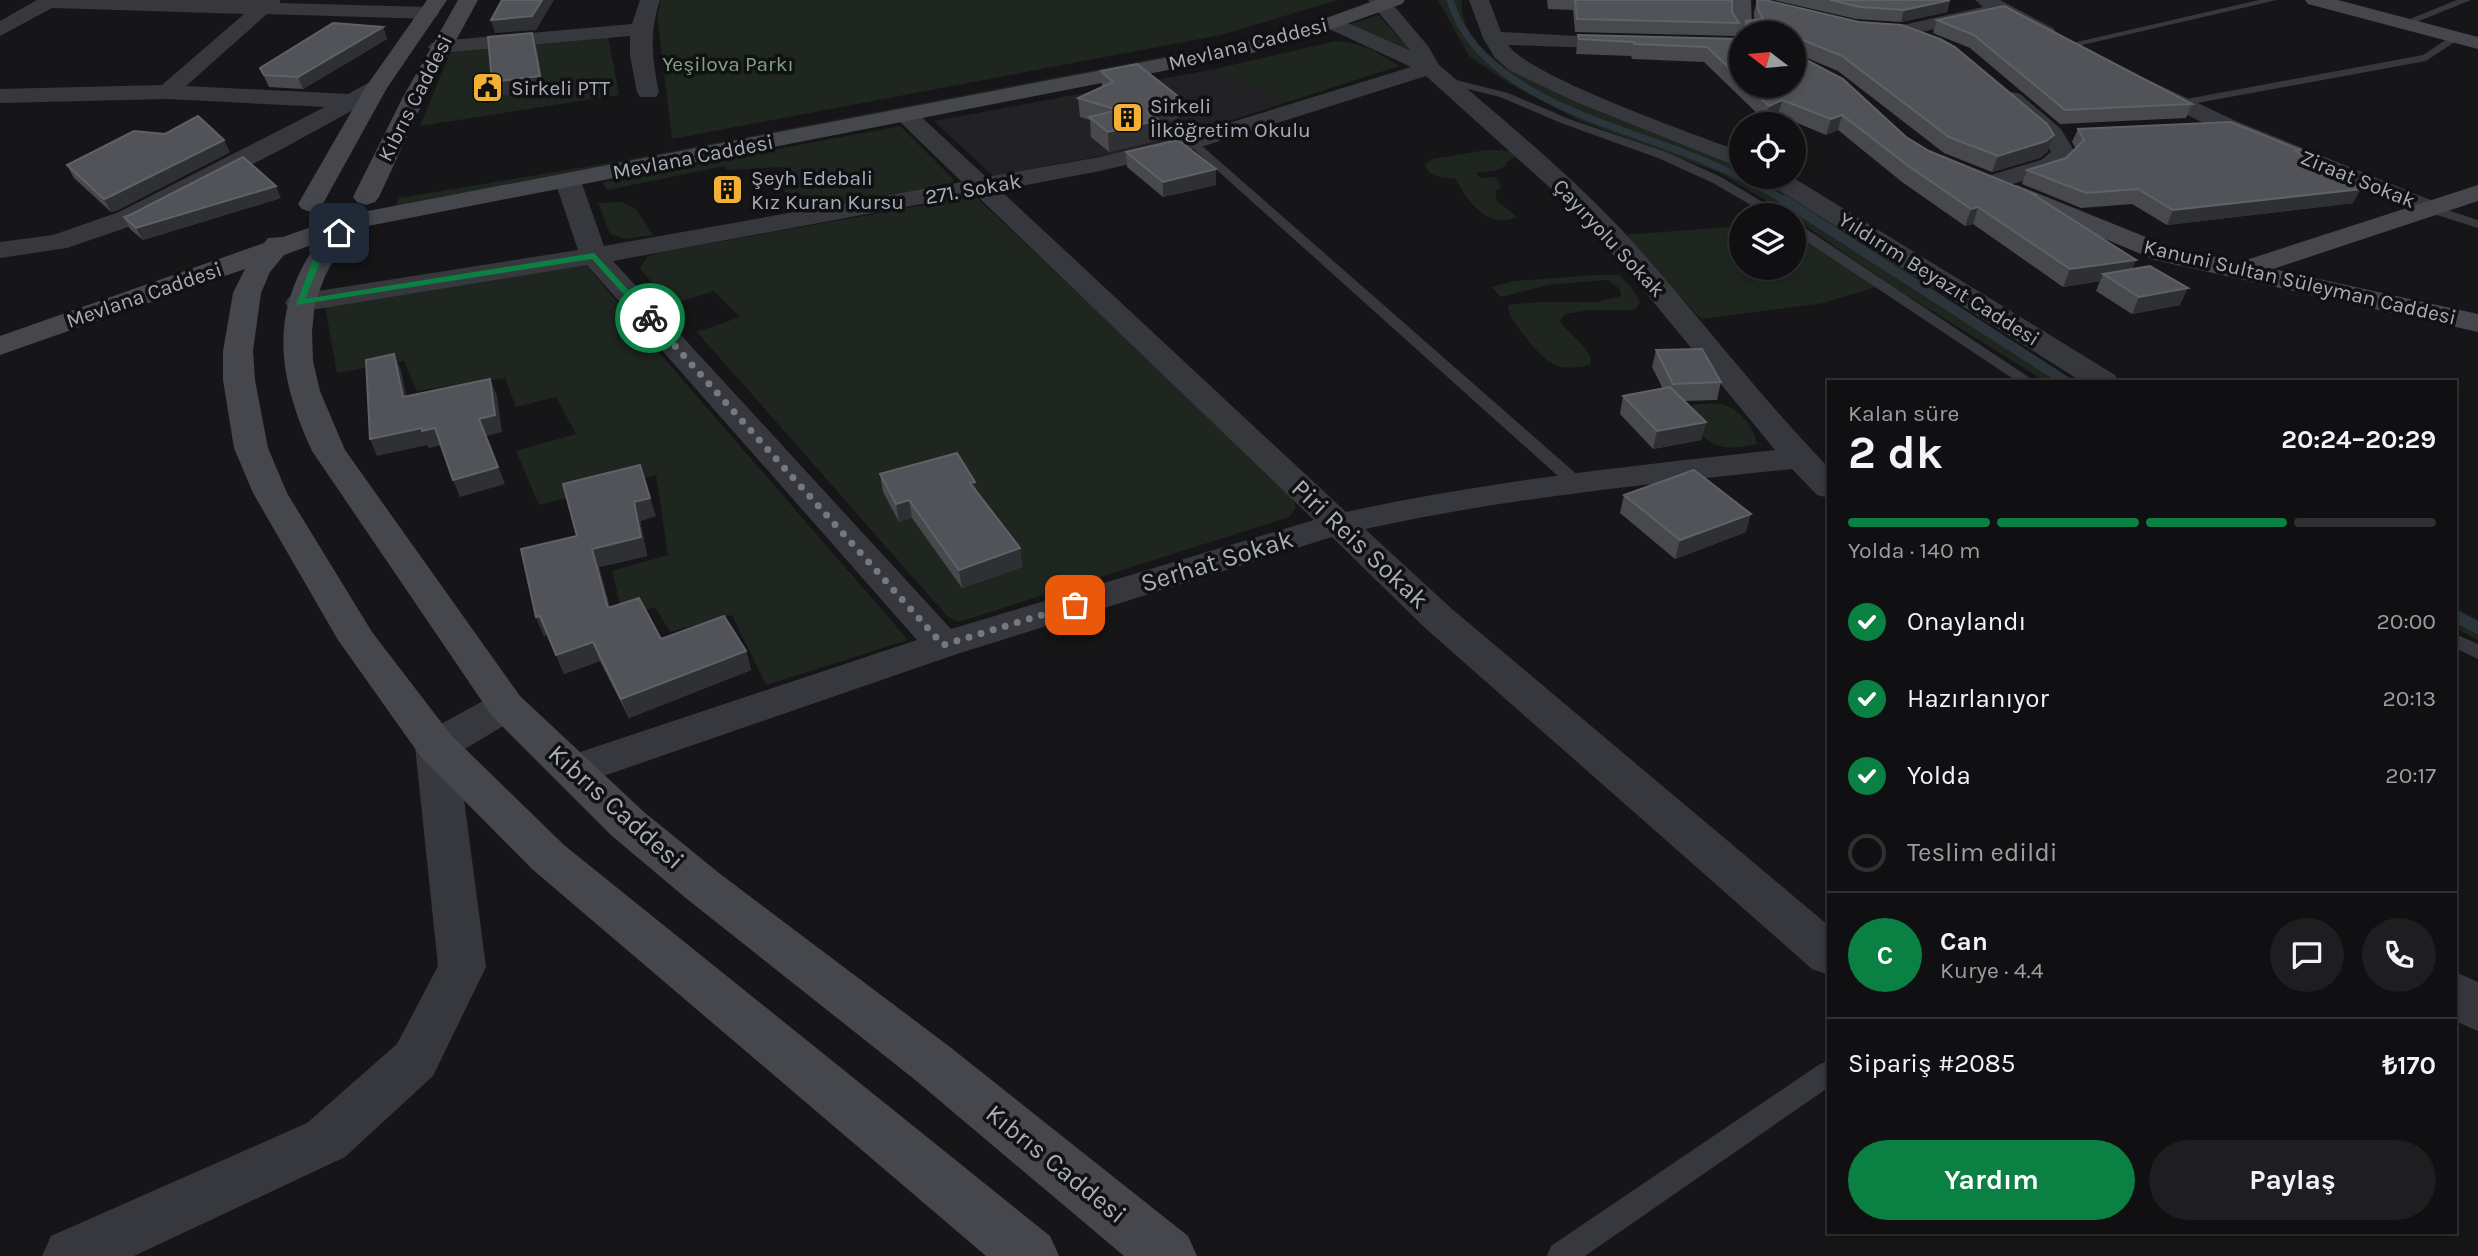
<!DOCTYPE html>
<html lang="tr">
<meta charset="utf-8">
<style>
body{margin:0;font-family:Karla,sans-serif;background:#1e1e20;color:#f1f3f6;height:100vh;display:flex;flex-direction:column;font-size:26px;white-space:nowrap}
*{box-sizing:border-box;margin:0}
p{font-size:23px;color:#9c9d9f}
.icon{flex:none;width:38px;height:38px;fill:none;stroke:currentColor;stroke-width:2;stroke-linecap:round;stroke-linejoin:round}
.map{position:relative;flex:1;overflow:hidden}
.side{position:absolute;left:1827px;top:380px;width:630px;height:854px;display:flex;flex-direction:column;background:#101012;border-radius:0px;box-shadow:0 4px 10px #0003,0 0 0 2px #303032}
.side>*{flex:none}
.needle{width:46px;rotate:286deg}
.buttons{position:absolute;left:1729px;top:21px;display:grid;gap:14px}
.buttons a{display:grid;place-items:center;width:77px;height:77px;border-radius:50%;background:#101012;box-shadow:0 4px 10px #0003,0 0 0 2px #303032;font-size:35px}
.pin{position:absolute;display:grid;place-items:center;width:60px;height:60px;color:#fff;margin:-30px;border-radius:14px;box-shadow:0 4px 10px #0006}
.courier{position:absolute;display:grid;place-items:center;width:70px;height:70px;margin:-35px;border:5px solid #0b8043;border-radius:50%;background:#fff;color:#222;box-shadow:0 2px 9px #0007}
.headline em{font-style:normal;font-weight:700}
.headline div{display:flex;flex-direction:column-reverse}
.headline{display:flex;align-items:center;justify-content:space-between;height:119px;padding:0 21px}
h1{font-size:46px;font-weight:700;line-height:52px}
.bar{display:grid;grid-template-columns:repeat(4,1fr);gap:10px 7px;align-content:center;height:84px;padding:0 21px}
.bar i{height:9px;border-radius:5px;background:#303032}
.bar .active{background:#0b8043}
.bar p{grid-column:span 4}
.line{display:flex;align-items:center;gap:18px;padding:0 21px;border-top:2px solid #303032}
.line div{flex:1}
.round{display:grid;place-items:center;flex:none;width:74px;height:74px;border-radius:37px;background:#1e1e20}
ol{padding:0 21px;list-style:none}
li{display:flex;align-items:center;gap:21px;height:77px}
li p{margin-inline-start:auto}
li .icon{padding:7px;border-radius:50%;background:#0b8043;color:#fff;stroke-width:4}
li:last-child{color:#9c9d9f}
li i{width:38px;height:38px;border:4px solid #303032;border-radius:50%}
.action{display:flex;gap:14px;margin-top:auto;padding:14px 21px}
.action a{flex:1;height:80px;border-radius:42px;background:#0b8043;color:#fff;font-size:28px;font-weight:700;line-height:80px;text-align:center}
.action a+a{background:#1e1e20;color:#f1f3f6}
.map>svg:first-child{display:block}
.built{fill:#222225}
.green{fill:#1e261f}
.lines{fill:none;stroke-linecap:round;stroke-linejoin:round}
.stream-far2{stroke:#2c353c;stroke-width:7}
.stream-far1{stroke:#2c353c;stroke-width:10}
.stream{stroke:#2c353c;stroke-width:12}
.lane{fill:#37383d;fill-rule:evenodd}
.street{fill:#37383d;fill-rule:evenodd}
.secondary{fill:#45474d;fill-rule:evenodd}
.wall{fill:#47494d}
.shaded-wall{fill:#2f3033}
.building{fill:#525359;stroke:#5f6168;stroke-width:2}
.route{fill:#0b8043}
.done{stroke:#757880;stroke-width:7;stroke-dasharray:0 12.6}
.labels{text-anchor:middle;dominant-baseline:central;stroke-width:7;stroke-linejoin:round;paint-order:stroke}
.far-street-label{font-size:21px;fill:#a8adb8;stroke:#111113}
.far-park-label{font-size:21px;fill:#7fa381;stroke:#111113}
.far-poi-label{font-size:21px;fill:#a8adb8;stroke:#111113;text-anchor:start}
.street-label{font-size:26px;fill:#a8adb8;stroke:#111113}
</style>
<div class="map">
<svg width="2478" height="1256" viewBox="0 0 2478 1256">
<rect width="100%" height="100%" fill="#161618"/>
<path class="built" d="M1215 69 1285 103 1144 148 993 176 934 121Z"/>
<path class="green" d="M661 0H1338L1221 35 672 139 657 16Z
M1438 0H1462C1459 31 1484 52 1507 69L1736 166 1741 169V177H1758L1776 185 1840 224 2002 337 2073 381H2045L1895 288 1794 218V215H1790L1720 173 1580 121 1510 84 1469 56Z
M1378 15 1419 59 1351 24Z
M1315 21 1318 22 1254 41 396 207 399 198 626 160 1167 56 1243 41Z
M608 36 619 95 420 126 451 51Z
M1336 41C1360 42 1380 53 1399 66L1285 103 1215 69Z
M900 126 954 180 951 184 787 213 782 167 727 170 725 166 607 190 603 182Z
M1486 150 1510 151 1516 156 1506 163V166L1494 171 1476 173 1480 178 1496 177 1502 188 1495 191 1497 201 1517 217C1489 230 1467 202 1456 179 1444 177 1429 178 1425 165L1432 159Z
M975 196 1292 495 1296 508 1289 517 959 622 948 617 697 332 740 317 714 291 672 304 640 269 647 257 661 252Z
M622 202 636 209 653 235 625 239 610 234 598 203Z
M1741 226V268H1794V227L1882 285 1823 303 1701 319 1624 235Z
M584 262 650 342 908 640 766 685 732 615 670 632 655 607 623 616 612 571 668 555 656 475 539 505 516 451 576 434 556 397 516 407 505 378 417 391 404 361 337 373 325 306Z
M1595 275H1619L1630 285 1640 302 1636 308 1631 310H1590L1565 314 1560 321C1570 335 1583 342 1591 358L1590 365C1554 374 1544 360 1524 335 1517 326 1508 317 1508 305L1541 302H1597L1621 296 1620 289 1607 280 1548 285 1501 297 1491 287 1514 281Z
M1698 404C1705 404 1714 403 1721 404 1739 407 1754 428 1757 444 1715 454 1704 443 1683 408Z
M2455 608 2478 620V640L2455 628Z"/>
<g class="lines">
<path class="stream-far2" d="M1450 0C1476 91 1606 123 1685 153 1720 167 1754 182 1787 202"/>
<path class="stream-far1" d="M1784 200 2067 382"/>
<path class="stream" d="M2455 616 2478 628"/>
<path class="lane" d="M2259 0H2277L2069 48 2064 45Z
M2457 0H2471L2409 25 2400 23Z
M2453 35 2462 37 2426 61 2181 106 2175 103 2181 100 2423 55Z
M1444 77 1508 93 1569 119 1666 152 1721 177 1784 215H1768L1713 183 1658 158 1561 123 1500 97 1440 82 1438 80Z
M1193 138 1581 478 1584 482 1581 486H1569L1189 145V139Z
M2429 204 2478 220V228L2424 211 2423 208Z
M1794 223 1799 224 2036 382H2018L1794 233Z
M2455 634 2478 644V659L2455 648Z
M1829 1061V1087L1585 1256H1547L1551 1246 1820 1064Z"/>
<path class="street" d="M37 0H280V3L429 7 436 9 439 13 436 17 429 19 267 14 186 86 348 94 368 83H384L387 88 384 93 282 149 137 224 67 248 0 258V242L53 235 119 212 325 107 168 99 0 103V89L162 85 244 14 52 8 0 36V21Z
M640 0H660C649 33 652 59 659 92L656 97H640L637 92 630 56V36L439 53 432 51 428 47 432 43 439 41 632 24Z
M1368 0H1389L1428 46 1439 65C1501 118 1564 169 1620 228 1692 306 1755 392 1829 468V498L1817 495 1792 469C1649 484 1506 498 1365 529L1452 609 1829 926V975L1812 969 1424 627 1332 537 957 654 589 781 574 786 559 781 553 770 559 759 917 640 587 265 299 312 289 309 285 303 289 297 299 294 578 250 555 181 559 176 568 173 577 176 581 181 604 246 962 182 899 121 895 116 899 111H915L986 177 1100 157 1186 136 1411 67 1325 27 1322 23 1325 19H1339L1411 51ZM1426 76 1568 204 1632 276 1775 450C1631 466 1488 481 1346 512L1000 190 1100 171 1201 147ZM975 194 1314 520 951 629 613 261Z
M1469 0H1489L1501 32 1638 39 1641 43 1638 47 1631 49 1508 45C1532 78 1695 134 1741 152V168L1576 102 1509 70 1495 58 1483 38Z
M1975 0H2000L2053 28 2056 32 2053 36H2039L1997 14 1901 37 1894 35 1891 31 1894 27 1983 7Z
M2142 77 2236 121 2438 203 2442 208 2438 213 2429 216 2420 213 2220 131 2134 89 2131 84 2134 79Z
M2012 92 2020 94 2061 129 2076 154 2059 170 1993 190 1984 187 1980 182 1984 177 2041 160 2051 152 2043 138 2001 99 2004 94Z
M1763 177H1792L2115 375 2119 382H2082L1766 182Z
M506 692 520 696 526 706 520 716 458 753 486 967 433 1076 345 1157 134 1256H42L51 1236 307 1123 397 1044 438 966 415 746 421 735 492 696Z
M2455 972 2478 982V1031L2455 1021Z"/>
<path class="secondary" d="M427 0H447L387 88 320 209 311 212 302 209 298 204 365 88Z
M458 0H478L425 97 379 197 375 202 366 205 357 202 353 197 403 97Z
M1376 0H1405L1402 4 1307 38 1245 55 358 228 338 252 325 276 315 303 312 332 313 361 320 391 345 450 520 696 644 812 719 873 950 1047 1188 1236 1197 1256H1124L914 1079 687 899 612 836 492 716 312 451C278 376 268 314 317 243L284 255 270 272 261 293 253 351 255 380 268 448 287 493 372 632 451 735 564 845 1050 1236 1059 1256H986L532 869 421 757 338 640 253 493 234 448 223 380V351L233 293 245 269 0 355V336L264 243 268 238 283 237 342 216 1243 43 1293 30Z
M1731 0H1751L1752 25 1757 33H1741L1740 37 1732 25Z
M2305 0H2338L2478 37V49L2308 4Z
M2017 185 2173 248 2240 262 2478 185V201L2273 269 2478 314V332L2155 260 2008 198 2004 193 2008 188Z"/>
</g>
<path class="wall" d="M1547 0H1732V12L1739 23 1736 36 1575 32 1573 10 1548 9Z
M1757 0 2048 151 2040 158 1992 172 1944 153 1838 71 1795 53V54L1906 137 1929 151 2037 195V196L2136 260 2132 269 2180 305 2132 314 2096 291 2100 281 2063 287 1973 224 1965 226 1902 182 1838 130 1826 135 1778 115 1765 121 1704 62 1632 59 1631 56 1576 54 1578 35 1741 39V86H1794V33H1744L1746 21 1754 20V12Z
M1774 0H1950L1947 12 1901 22 1856 19Z
M1937 20 2192 104 2186 118 2060 124 1970 48 1933 33Z
M383 27 387 39 303 89 269 87 260 68Z
M1101 71 1179 117 1159 127V140L1109 152 1091 137 1090 120 1080 117 1078 98 1102 87Z
M2078 129 2301 150 2300 154 2353 203 2167 225 2132 204 2081 208 2022 184 2027 170 2066 158 2076 149 2072 142Z
M230 152 118 210 111 212 74 178 67 165Z
M1126 152 1216 169V185L1163 197 1127 167Z
M281 198 143 240 130 229 124 217Z
M1656 350 1721 382 1717 400 1684 401 1706 422 1701 440 1653 449 1620 414 1623 396 1663 389 1652 367Z
M880 474 977 492 1020 548 1022 567 962 588 912 518 899 522 883 492Z
M1624 495 1746 532 1675 559 1620 513Z
M656 516 640 521 647 556 599 567 610 608 661 639 746 651 751 670 629 718 600 661 564 674 548 634 544 636 536 617 577 536Z"/>
<path class="shaded-wall" d="M542 0H554L536 30 495 33 491 20Z
M1950 0 1947 12 1901 22 1904 10Z
M383 27 387 39 303 89 298 77Z
M532 33 537 47 544 90 497 96 492 82Z
M1179 97V117L1159 127V140L1109 152 1108 132Z
M1782 100 1778 115 1765 121 1769 106Z
M1842 115 1838 130 1826 135 1831 119Z
M2054 135 2048 151 2040 158 1992 172 1998 156Z
M224 140 230 152 118 210 111 212 104 199Z
M1216 169V185L1163 197V182Z
M276 186 281 198 143 240 136 228Z
M2361 189 2353 203 2167 225 2173 210Z
M1978 207 1973 224 1965 226 1971 209Z
M2136 260 2128 277 2103 274 2100 281 2063 287 2070 269Z
M2188 288 2180 305 2132 314 2139 297Z
M394 354 401 370 410 414 403 397Z
M490 379 497 396 502 432 486 436 505 484 460 497 453 480 479 419Z
M1706 422 1701 440 1653 449 1657 431Z
M422 428H435L442 445 429 448 427 445 377 456 370 439Z
M975 482 978 500 970 483Z
M650 498 656 516 640 521 647 556 599 567 615 627 608 608 592 549 634 502Z
M909 500 912 518 899 522 896 504Z
M1751 514 1746 532 1675 559 1680 540Z
M1020 548 1022 567 962 588 959 570Z
M540 616 548 634 544 636 536 617Z
M593 642 600 661 564 674 556 655Z
M746 651 751 670 629 718 621 699Z"/>
<path class="building" d="M502 0H542L532 16 491 20Z
M1575 0H1732V12L1739 23 1577 19Z
M1757 0H1765L1859 22 1902 25 1940 39 1955 47 2047 124 2054 135 2046 141 1998 156 1949 137 1842 56 1798 38 1795 40V54L1843 79 1906 137 1929 151 2037 195H2034L2136 260 2070 269 1978 207 1971 209 1907 165 1842 115 1831 119 1782 100 1769 106 1748 86H1794V33H1747L1746 21 1763 19 1758 10Z
M1830 0H1950L1904 10 1860 7Z
M2004 6 2192 104 2065 110 1974 35 1937 20Z
M333 23 383 27 298 77 264 75 260 68Z
M532 33 540 76 492 82 488 37Z
M1578 35 1741 39V79L1707 47 1634 44V42L1579 39Z
M1137 64 1179 97 1148 112 1159 120 1108 132 1089 117 1118 110 1078 98 1113 82 1101 71Z
M198 116 224 140 111 196 104 199 67 165 134 131 165 134Z
M2231 122 2301 150 2295 151 2361 189 2173 210 2138 189 2086 193 2027 170 2066 158 2084 140 2078 129Z
M1178 140 1216 169 1163 182 1126 152Z
M243 157 276 186 136 228 124 217 132 214Z
M2150 266 2188 288 2139 297 2103 274Z
M1702 349 1721 382 1673 384 1656 350Z
M394 354 403 397 490 379 495 415 479 419 498 467 453 480 435 428 422 431V428L370 439 366 360Z
M1670 387 1706 422 1657 431 1623 396Z
M957 453 975 482 970 483 1020 548 959 570 909 500 896 504 880 474Z
M640 465 650 498 634 502 641 537 592 549 608 608 639 598 661 639 724 616 746 651 621 699 593 642 556 655 540 616 536 617 521 549 577 536 563 484Z
M1694 470 1751 514 1680 540 1624 495Z"/>
<path class="route" d="M336 231 343 233 321 260 305 299 594 253 654 318 647 320 592 259 296 305 313 260Z"/>
<g class="lines">
<path class="done" d="M650 318 943 645 1075 605"/>
</g>
<defs>
<symbol id="civic-square" viewBox="-11 -11 22 22"><rect x="-9" y="-9" width="18" height="18" rx="4" fill="#f2b134" stroke="#111113"/><path d="M-.6-6.5H3V-4.5H.6V-3L4-1V1h2V6H-6V1h2V-1L-.6-3ZM-1.2 2.5V6h2.4V2.5Z" fill="#111"/></symbol>
<symbol id="building-square" viewBox="-11 -11 22 22"><rect x="-9" y="-9" width="18" height="18" rx="4" fill="#f2b134" stroke="#111113"/><path d="M-4-6H4V6H1V3H-1V6H-4ZM-2.5-4.3h1.7v1.8h-1.7ZM.8-4.3h1.7v1.8H.8ZM-2.5-1h1.7V.8h-1.7ZM.8-1h1.7V.8H.8Z" fill="#111"/></symbol>
</defs>
<g fill-rule="evenodd">
<use href="#civic-square" x="470" y="70" width="35" height="35"/>
<use href="#building-square" x="1110" y="100" width="35" height="35"/>
<use href="#building-square" x="710" y="172" width="35" height="35"/>
</g>
<g class="labels">
<g class="far-street-label">
<text transform="translate(1248 44) rotate(-14)">Mevlana Caddesi</text>
<text transform="translate(415 98) rotate(-63)">Kıbrıs Caddesi</text>
<text transform="translate(693 157) rotate(-11)">Mevlana Caddesi</text>
<text transform="translate(2358 179) rotate(22)">Ziraat Sokak</text>
<text transform="translate(973 189) rotate(-10)">271. Sokak</text>
<text transform="translate(1609 238) rotate(47)">Çayıryolu Sokak</text>
<text transform="translate(1939 279) rotate(32)">Yıldırım Beyazıt Caddesi</text>
<text transform="translate(2300 282) rotate(13)">Kanuni Sultan Süleyman Caddesi</text>
<text transform="translate(144 295) rotate(-19)">Mevlana Caddesi</text>
</g>
<g class="far-park-label">
<text x="728" y="64">Yeşilova Parkı</text>
</g>
<g class="far-poi-label">
<text x="511" y="88">Sirkeli PTT</text>
<text x="1150" y="106">Sirkeli<tspan x="1150" dy="24">İlköğretim Okulu</tspan></text>
<text x="751" y="178">Şeyh Edebali<tspan x="751" dy="24">Kız Kuran Kursu</tspan></text>
</g>
<g class="street-label">
<text transform="translate(1360 544) rotate(43)">Piri Reis Sokak</text>
<text transform="translate(1217 561) rotate(-17)">Serhat Sokak</text>
<text transform="translate(616 807) rotate(42)">Kıbrıs Caddesi</text>
<text transform="translate(1056 1164) rotate(39)">Kıbrıs Caddesi</text>
</g>
</g>
</svg>
<div class="buttons">
<a><svg class="needle" viewBox="-14 -14 28 28"><path d="M0-13l5 13h-10z" fill="#e53935"/><path d="M0 13l5-13h-10z" fill="#9c9d9f"/></svg></a>
<a><svg class="icon" aria-label="locate" viewBox="0 0 24 24"><circle cx="12" cy="12" r="6"/><path d="M12 2v4M12 18v4M2 12h4M18 12h4"/></svg></a>
<a><svg class="icon" aria-label="layers" viewBox="0 0 24 24"><path d="M12 4l9 5-9 5-9-5zM3 14l9 5 9-5"/></svg></a>
</div>
<div class="pin" style="left:1075px;top:605px;background:#ea580c"><svg class="icon" aria-label="bag" viewBox="0 0 24 24"><path d="M5 8h14l-1 12H6zM9 8a3 3 0 0 1 6 0"/></svg></div>
<div class="pin" style="left:339px;top:233px;background:#1f2937"><svg class="icon" aria-label="home" viewBox="0 0 24 24"><path d="M3 11l9-7 9 7M6 9v11h12V9"/></svg></div>
<div class="courier" style="left:650px;top:318px"><svg class="icon" aria-label="bike" viewBox="0 0 24 24"><circle cx="6" cy="16" r="4"/><circle cx="18" cy="16" r="4"/><path d="M6 16l4-8h5l3 8M10 8l3 8H6M13 5h3"/></svg></div>
<section class="side">
<div class="headline"><div><h1>2 dk</h1><p>Kalan süre</p></div><em>20:24–20:29</em></div>
<div class="bar"><i class="active"></i><i class="active"></i><i class="active"></i><i></i><p>Yolda · 140 m</p></div>
<ol>
<li><svg class="icon" aria-label="check" viewBox="0 0 24 24"><path d="M5 12l5 5 9-10"/></svg>Onaylandı<p>20:00</p></li>
<li><svg class="icon" aria-label="check" viewBox="0 0 24 24"><path d="M5 12l5 5 9-10"/></svg>Hazırlanıyor<p>20:13</p></li>
<li><svg class="icon" aria-label="check" viewBox="0 0 24 24"><path d="M5 12l5 5 9-10"/></svg>Yolda<p>20:17</p></li>
<li><i></i>Teslim edildi</li>
</ol>
<div class="line" style="height:126px"><b class="round" style="background:#0b8043;color:#fff">C</b><div><b>Can</b><p>Kurye · 4.4</p></div><a class="round"><svg class="icon" aria-label="chat" viewBox="0 0 24 24"><path d="M4 5h16v11H9l-5 4z"/></svg></a><a class="round"><svg class="icon" aria-label="phone" viewBox="0 0 24 24"><path d="M5 4h4l2 5-3 2q2 4 5 5l2-3 5 2v4C11 20 4 13 5 4z"/></svg></a></div>
<div class="line" style="height:91px"><div>Sipariş #2085</div><b>₺170</b></div>
<div class="action"><a>Yardım</a><a>Paylaş</a></div>
</section>
</div>
